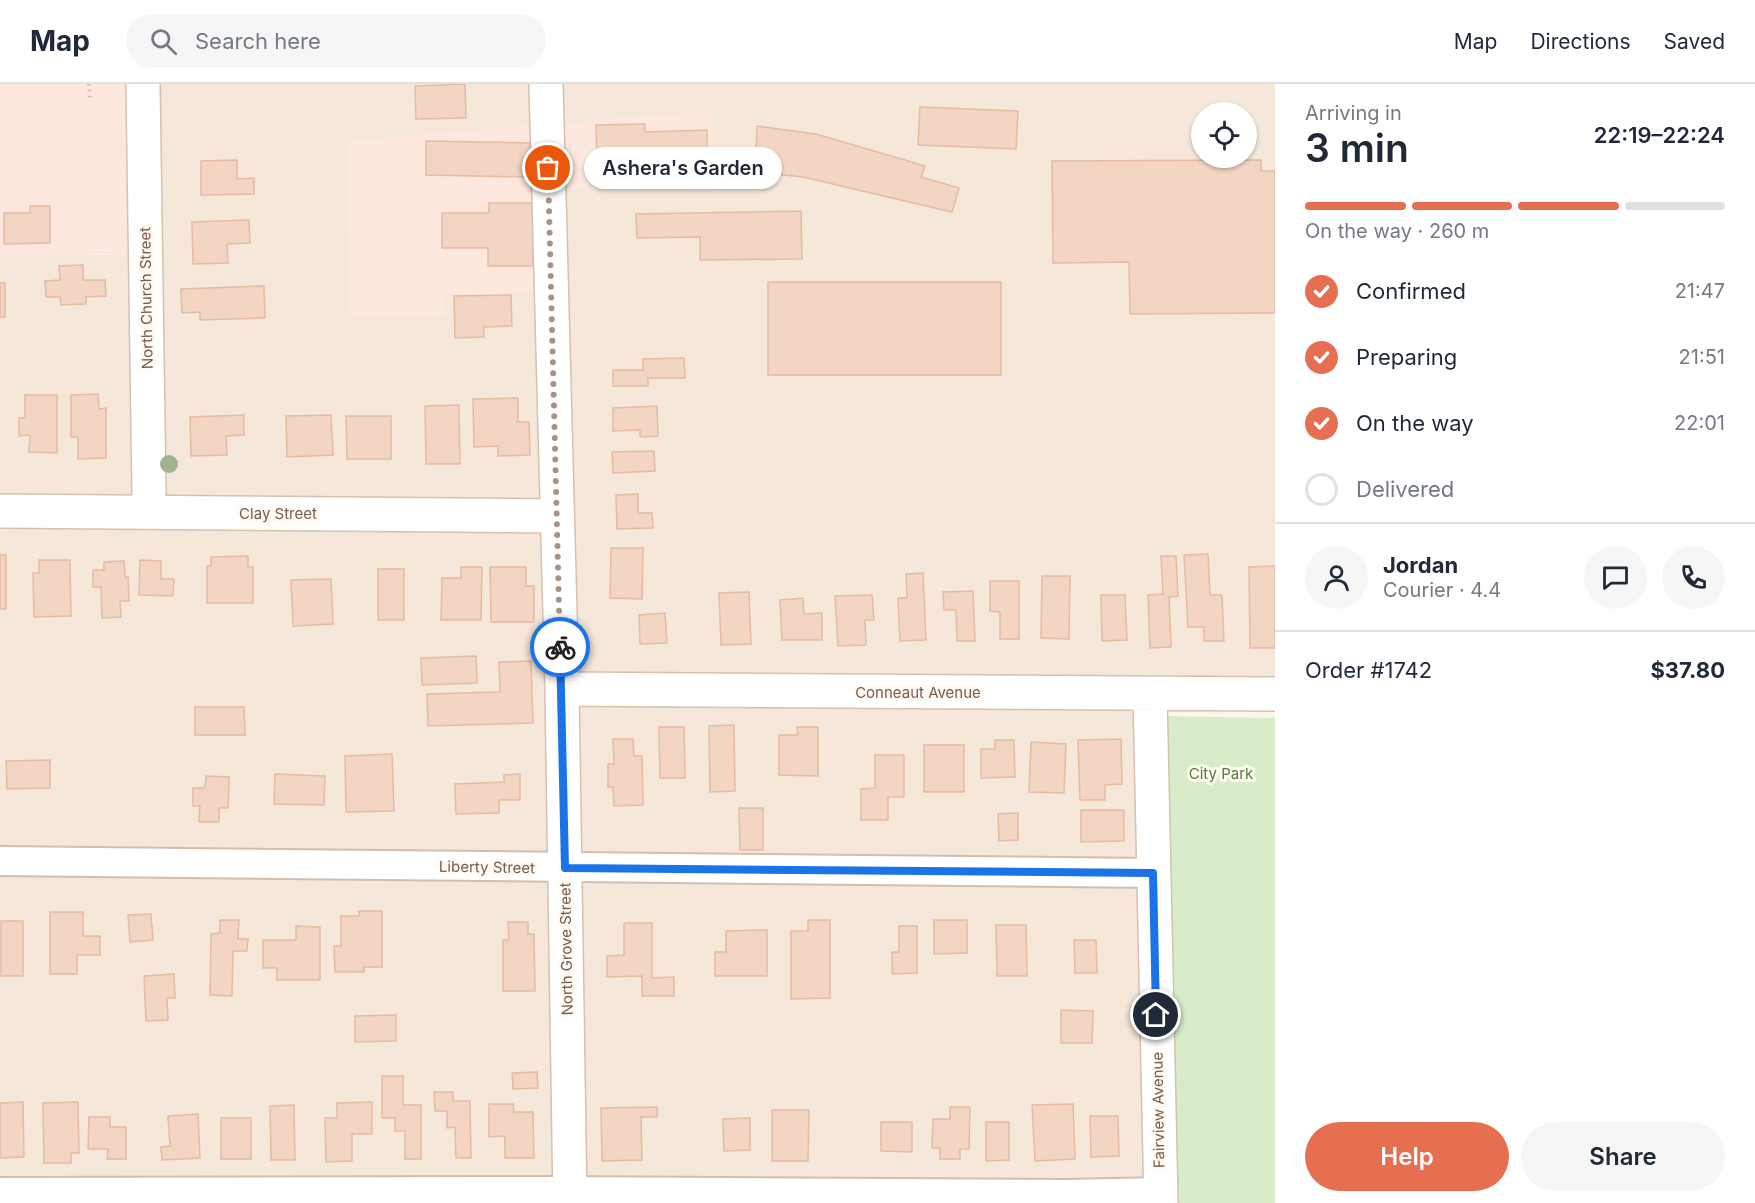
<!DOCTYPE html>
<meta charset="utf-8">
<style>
body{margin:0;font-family:Inter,sans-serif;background:#f6f6f7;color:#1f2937;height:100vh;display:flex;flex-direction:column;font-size:22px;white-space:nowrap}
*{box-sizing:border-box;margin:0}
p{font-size:20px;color:#747a83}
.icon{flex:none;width:33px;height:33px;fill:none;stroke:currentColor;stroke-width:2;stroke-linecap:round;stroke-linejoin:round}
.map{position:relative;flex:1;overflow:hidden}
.panel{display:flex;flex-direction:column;background:#fff;width:480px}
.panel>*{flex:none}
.controls{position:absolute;left:1191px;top:18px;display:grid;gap:12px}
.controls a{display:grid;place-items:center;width:66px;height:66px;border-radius:50%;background:#fff;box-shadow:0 2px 4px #0004;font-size:30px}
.pin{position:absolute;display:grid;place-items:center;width:51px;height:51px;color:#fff;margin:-26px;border:3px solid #fff;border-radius:50%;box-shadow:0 2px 6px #0007}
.courier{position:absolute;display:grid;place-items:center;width:60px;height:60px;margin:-30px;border:4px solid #1a73e8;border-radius:50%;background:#fff;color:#222;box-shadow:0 2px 8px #0007}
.bubble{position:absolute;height:42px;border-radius:21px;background:#fff;box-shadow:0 2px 4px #0004;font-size:20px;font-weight:600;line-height:42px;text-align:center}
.summary em{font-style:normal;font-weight:600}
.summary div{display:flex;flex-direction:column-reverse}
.summary{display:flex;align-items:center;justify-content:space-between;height:102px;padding:0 30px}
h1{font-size:39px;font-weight:600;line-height:45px}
.bar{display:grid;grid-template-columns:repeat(4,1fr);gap:9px 6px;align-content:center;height:72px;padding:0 30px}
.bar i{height:8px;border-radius:4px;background:#e0e1e3}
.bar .selected{background:#e76f51}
.bar p{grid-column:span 4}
.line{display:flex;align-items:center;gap:15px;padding:0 30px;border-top:2px solid #e0e1e3}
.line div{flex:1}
.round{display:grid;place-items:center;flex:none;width:63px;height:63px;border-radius:32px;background:#f6f6f7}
ol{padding:0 30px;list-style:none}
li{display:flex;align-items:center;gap:18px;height:66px}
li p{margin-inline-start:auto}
li .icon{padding:6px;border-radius:50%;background:#e76f51;color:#fff;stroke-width:4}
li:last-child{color:#747a83}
li i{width:33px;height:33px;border:3px solid #e0e1e3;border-radius:50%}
.button{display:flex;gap:12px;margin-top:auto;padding:12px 30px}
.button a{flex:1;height:69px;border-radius:36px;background:#e76f51;color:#fff;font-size:24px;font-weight:600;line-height:69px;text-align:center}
.button a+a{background:#f6f6f7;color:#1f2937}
header{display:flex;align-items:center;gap:36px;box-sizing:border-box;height:84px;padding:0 30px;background:#fff;border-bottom:2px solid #e0e1e3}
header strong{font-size:28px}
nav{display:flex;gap:33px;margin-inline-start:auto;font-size:21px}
.search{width:420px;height:54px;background:#f6f6f7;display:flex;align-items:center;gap:15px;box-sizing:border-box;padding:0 21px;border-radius:33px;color:#747a83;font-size:22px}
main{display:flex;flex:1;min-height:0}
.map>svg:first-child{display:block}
.residential{fill:#f5e8da;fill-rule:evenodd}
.commercial{fill:#fde8e0}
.green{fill:#d8ecc9}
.building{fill:#f3d5c3;stroke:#e6bba3;stroke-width:1.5}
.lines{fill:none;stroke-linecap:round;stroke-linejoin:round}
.street-casing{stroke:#d1beb0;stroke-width:32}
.secondary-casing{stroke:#d6c0b0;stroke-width:36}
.path{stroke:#d9b8a5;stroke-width:4;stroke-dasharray:1.5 4.5;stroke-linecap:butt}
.street{stroke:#fff;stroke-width:28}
.secondary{stroke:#fff;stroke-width:33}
.tree{fill:#a0b28e}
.done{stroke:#a89285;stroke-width:6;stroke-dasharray:0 10.8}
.route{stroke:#1a73e8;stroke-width:8}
.labels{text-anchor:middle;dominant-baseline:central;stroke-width:6;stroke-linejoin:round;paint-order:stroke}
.street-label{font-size:15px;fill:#7a5c4d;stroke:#fffaf3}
.park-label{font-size:15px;fill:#537a41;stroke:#fffaf3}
</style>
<header>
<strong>Map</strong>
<div class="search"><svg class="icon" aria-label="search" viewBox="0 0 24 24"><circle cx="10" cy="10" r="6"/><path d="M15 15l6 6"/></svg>Search here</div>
<nav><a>Map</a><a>Directions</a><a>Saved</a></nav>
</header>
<main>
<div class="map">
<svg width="1275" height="1119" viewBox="0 0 1275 1119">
<rect width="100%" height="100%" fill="#fdf6ec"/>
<path class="residential" d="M143 0H1275V610H1150L1161 1119H0V171H114ZM1202 28H1246V74H1202Z"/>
<path class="commercial" d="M0 0H143L145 170 0 171Z
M710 27 716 107 548 105 551 209 446 210 445 232H350L347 57Z"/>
<path class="green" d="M1165 632 1275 634V1119H1177Z"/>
<path class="building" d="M465 0 466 34 416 35 415 2Z
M920 23 1018 27 1016 65 918 61Z
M645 40V48L707 46 708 85 597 87 596 41Z
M757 42 816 50 925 82 921 93 959 104 952 128 803 93 755 88Z
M426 57 530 59 529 93 426 91Z
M237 76V95L254 94V110L201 111V77Z
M1261 76V87H1275V229L1130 230 1129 178 1053 179 1052 77Z
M489 119H533V182H488V164H442V129H489Z
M30 122H50V159L4 160V129H30Z
M801 127 802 175 700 176V153L637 154 636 130Z
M249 136 250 159 227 160 228 179 193 180 192 138Z
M83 181V196H105L106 212 86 213V220L61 221 60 213H46L45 197 60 196 59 182Z
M768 198H1001V291H768Z
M0 199H5V233H0Z
M264 202 265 234 200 236V228L182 229 181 205Z
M511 211 512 242 484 243V253L455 254 454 212Z
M684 274 685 294H648V302H613V286H643V275Z
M98 310 99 325 106 324V374L78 375V353H71V311Z
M25 311H57V369L29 368 30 351 19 352V334H25Z
M518 314V338H529L530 371 498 372V362L474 363 473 315Z
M459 321 460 380H426L425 322Z
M657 322 658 352 640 353V346L613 347V324Z
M244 331V351L226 352 227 371 191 372 190 333Z
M331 331 333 371 287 373 286 332Z
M346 332H391V375H347Z
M654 367 655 387 613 389 612 368Z
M638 410V429H652L653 444 617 445 616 411Z
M611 464H643L642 515 610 514Z
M1208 470 1210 511H1222L1224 557H1204V543H1188L1184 471Z
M0 471H6V525H0Z
M248 472V483H253V519H207V482H211V473Z
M1161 472H1176L1178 512 1169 513 1171 563 1150 564 1148 511 1163 510Z
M39 476H70L71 532 34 533 33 489H39Z
M140 476 161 477V495H174L173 512 139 511Z
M124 477 125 493H128L129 517H120L121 533 102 534 101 503H93V486H104V478Z
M1275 482V564H1250L1249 483Z
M461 483H482L481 536H441L442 494H461Z
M490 483H526V502H534V538H491Z
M378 485H404V536H378Z
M923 489 926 556 900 557 898 514H907L906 490Z
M1042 492H1070L1069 555 1041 554Z
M331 495 333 540 293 542 291 496Z
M990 497H1019V555H1000V528L990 527Z
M973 507 975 557H957L956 526H944L943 508Z
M749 508 751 560 721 561 719 509Z
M872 511 874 536H865L866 561 838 562 835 512Z
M1101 511H1125L1127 556 1102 557Z
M803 514 804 530 822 529V556H782L780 516Z
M665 529 667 559 640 560 639 531Z
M476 572 477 599 422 601 421 574Z
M531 577 533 639 428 642 427 610 500 608 499 578Z
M195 623H244L245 651H195Z
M734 641 735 707 710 708 709 642Z
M659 643H684L685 694H660Z
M797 643H818V692L779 691V651H798Z
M613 655H633L634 672H642L643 721 614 722 613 703H608V680H614Z
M1121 655 1122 700 1105 701V716H1080L1078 656Z
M995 656H1014L1015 693 981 694V665H995Z
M1031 658 1066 660 1064 709 1029 708Z
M924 661H964V708H924Z
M392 670 394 727 346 728 345 672Z
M875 671H904V713H888V736H861V705L875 704Z
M50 676V704L7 705 6 677Z
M275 690 325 692 324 721 274 720Z
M520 690V716H499V729L456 730 455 700 504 698V691Z
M206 692 229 693 228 724H219V738H199L200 722H193V704H205Z
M739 724H763V766H740Z
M1081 726H1124V757L1081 758Z
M1018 729V756L999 757 998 730Z
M359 827H382V883H364V888H335L334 862H341V832H359Z
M50 828H83V852H100V871H77V890H50Z
M151 830 153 856 130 858 128 831Z
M220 836H239L238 855H248L247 867H233L232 912 210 911 211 850 220 849Z
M808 836H830V914L791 915V847H808Z
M934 836H967V869L934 870Z
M1 837H23V892H1Z
M508 838H528V850H534L535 907H503V856H509Z
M624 839H652V894L674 893V912H642V892L607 893V872L624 871Z
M996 841H1026L1027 892H997Z
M296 842 320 843V896H277V884H263V856H296Z
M899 842H917V889L892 890V868H899Z
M767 846V892H715V868H726V847Z
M1074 856H1096L1097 889H1075Z
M174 890 175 914H167L168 936 146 937 144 892Z
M1061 926 1093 927 1092 959H1061Z
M396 931V957L355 958V932Z
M537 988 538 1004 513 1005 512 989Z
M382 992H403V1021H421V1075H405V1047H395V1034H382Z
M434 1008H453V1017H470L471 1074H456L455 1043 447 1044V1027H435Z
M23 1018 24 1073 0 1074V1019Z
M78 1018 79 1069H71V1079H44L43 1019Z
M372 1018V1050H352V1077L326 1078 325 1034H337V1019Z
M489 1020H513L514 1028H533L534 1074H505V1052L489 1053Z
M1073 1020 1075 1075 1035 1077 1032 1021Z
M294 1021 295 1076H271L270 1022Z
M657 1023V1033H641L642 1076 602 1077 601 1024Z
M950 1023H970L969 1065H960V1075H940V1064H932L933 1035H950Z
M772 1026H809L808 1077H772Z
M198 1030 200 1074 162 1076 161 1063 170 1062 168 1032Z
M1090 1032H1118L1119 1072 1091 1073Z
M89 1033H110V1043H126V1075H107L108 1065H88Z
M221 1034H251V1075H221Z
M750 1034V1066L724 1067 723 1035Z
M881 1038H912V1068L881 1067Z
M986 1038H1009V1076L986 1077Z"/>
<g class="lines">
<defs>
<path id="street" d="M0 777 1153 789
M0 1108 552 1107 1067 1110 1161 1108"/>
<path id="secondary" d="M143 0 149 408 148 428
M546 0 562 605 570 1119
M0 427 556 432
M562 605 1275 610
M1150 610 1161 1119"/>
</defs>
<use href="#street" class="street-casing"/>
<use href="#secondary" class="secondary-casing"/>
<path class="path" d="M89 0 90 17"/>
<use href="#street" class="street"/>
<use href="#secondary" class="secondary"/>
</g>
<circle class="tree" cx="169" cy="380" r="9"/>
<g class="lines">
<path class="done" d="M548 84 560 563"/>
<path class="route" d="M560 563 565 784 1153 789 1156 931"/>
</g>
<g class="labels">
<g class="street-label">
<text transform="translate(146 214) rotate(-91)">North Church Street</text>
<text x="278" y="429">Clay Street</text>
<text x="918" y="608">Conneaut Avenue</text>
<text transform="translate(487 783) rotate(1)">Liberty Street</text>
<text transform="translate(566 865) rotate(-91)">North Grove Street</text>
<text transform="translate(1158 1026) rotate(-91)">Fairview Avenue</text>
</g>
<g class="park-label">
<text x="1221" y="689">City Park</text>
</g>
</g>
</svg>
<div class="controls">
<a><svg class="icon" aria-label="locate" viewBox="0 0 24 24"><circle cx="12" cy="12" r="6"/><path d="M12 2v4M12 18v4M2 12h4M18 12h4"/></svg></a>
</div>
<div class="pin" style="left:548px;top:84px;background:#ea580c"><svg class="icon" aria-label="bag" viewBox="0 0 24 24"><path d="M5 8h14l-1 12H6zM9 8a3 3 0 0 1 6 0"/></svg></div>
<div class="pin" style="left:1156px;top:931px;background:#1f2937"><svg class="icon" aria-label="home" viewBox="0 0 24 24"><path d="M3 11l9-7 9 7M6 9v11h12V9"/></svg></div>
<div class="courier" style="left:560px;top:563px"><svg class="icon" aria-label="bike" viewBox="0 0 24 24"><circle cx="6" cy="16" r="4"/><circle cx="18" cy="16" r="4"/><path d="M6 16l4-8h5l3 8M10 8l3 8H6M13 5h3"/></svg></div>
<div class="bubble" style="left:584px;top:63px;width:198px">Ashera's Garden</div>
</div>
<section class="panel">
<div class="summary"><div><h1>3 min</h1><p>Arriving in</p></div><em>22:19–22:24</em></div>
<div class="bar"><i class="selected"></i><i class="selected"></i><i class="selected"></i><i></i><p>On the way · 260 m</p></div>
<ol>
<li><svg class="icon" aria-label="check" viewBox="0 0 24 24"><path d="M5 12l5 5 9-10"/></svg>Confirmed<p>21:47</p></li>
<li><svg class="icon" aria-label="check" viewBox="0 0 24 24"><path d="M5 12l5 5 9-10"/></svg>Preparing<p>21:51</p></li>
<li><svg class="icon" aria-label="check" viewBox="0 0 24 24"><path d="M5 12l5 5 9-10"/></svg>On the way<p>22:01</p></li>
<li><i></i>Delivered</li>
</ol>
<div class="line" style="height:108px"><a class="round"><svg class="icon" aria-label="person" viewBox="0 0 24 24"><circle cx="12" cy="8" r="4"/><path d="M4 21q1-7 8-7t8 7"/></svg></a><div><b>Jordan</b><p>Courier · 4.4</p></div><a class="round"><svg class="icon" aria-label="chat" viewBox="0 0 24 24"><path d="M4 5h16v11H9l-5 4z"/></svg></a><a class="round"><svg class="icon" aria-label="phone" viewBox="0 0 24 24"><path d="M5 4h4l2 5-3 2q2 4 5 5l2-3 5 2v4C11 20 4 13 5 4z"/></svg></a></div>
<div class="line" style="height:78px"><div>Order #1742</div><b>$37.80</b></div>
<div class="button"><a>Help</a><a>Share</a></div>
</section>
</main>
